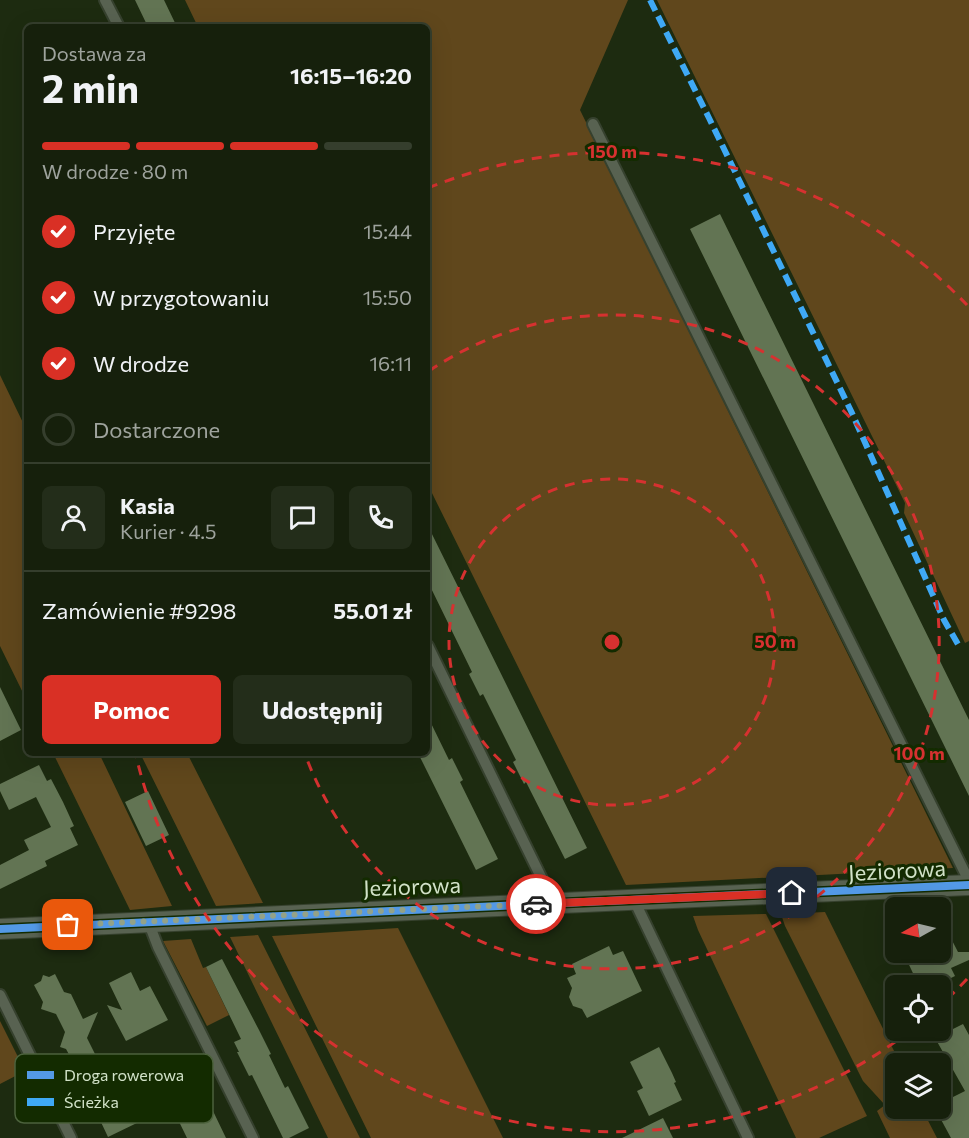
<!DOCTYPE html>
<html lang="pl">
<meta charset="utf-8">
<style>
body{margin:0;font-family:Commissioner,sans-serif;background:#232d1a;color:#f1f3f6;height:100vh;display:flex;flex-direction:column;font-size:22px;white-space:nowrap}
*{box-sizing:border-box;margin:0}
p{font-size:20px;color:#9ea39d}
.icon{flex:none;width:33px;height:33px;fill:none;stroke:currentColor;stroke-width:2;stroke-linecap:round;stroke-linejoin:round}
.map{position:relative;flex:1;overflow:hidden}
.sheet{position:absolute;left:24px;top:24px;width:406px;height:732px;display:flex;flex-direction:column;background:#16200c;border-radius:9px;box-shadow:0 6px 24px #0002,0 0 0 2px #353e2d}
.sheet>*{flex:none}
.needle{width:39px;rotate:262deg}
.buttons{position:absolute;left:885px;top:897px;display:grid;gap:12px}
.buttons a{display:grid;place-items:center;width:66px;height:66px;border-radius:9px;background:#16200c;box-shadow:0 6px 24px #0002,0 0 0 2px #353e2d;font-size:30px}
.pin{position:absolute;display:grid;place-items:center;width:51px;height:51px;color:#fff;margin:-26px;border-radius:12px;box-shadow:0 3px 9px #0006}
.courier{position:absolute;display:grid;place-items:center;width:60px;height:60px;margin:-30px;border:4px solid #d93025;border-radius:50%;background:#fff;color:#222;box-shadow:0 2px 8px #0007}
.head em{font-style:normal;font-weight:700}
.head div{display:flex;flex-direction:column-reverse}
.head{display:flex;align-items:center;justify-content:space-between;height:102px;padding:0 18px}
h1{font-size:39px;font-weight:700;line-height:45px}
.bar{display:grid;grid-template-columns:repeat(4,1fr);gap:9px 6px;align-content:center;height:72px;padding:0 18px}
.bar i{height:8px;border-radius:4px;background:#353e2d}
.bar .selected{background:#d93025}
.bar p{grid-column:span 4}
.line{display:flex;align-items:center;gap:15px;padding:0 18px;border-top:2px solid #353e2d}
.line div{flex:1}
.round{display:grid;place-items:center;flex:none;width:63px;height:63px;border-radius:9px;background:#232d1a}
ol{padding:0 18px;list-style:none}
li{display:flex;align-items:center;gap:18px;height:66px}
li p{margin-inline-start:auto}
li .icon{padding:6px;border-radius:50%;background:#d93025;color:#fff;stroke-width:4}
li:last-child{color:#9ea39d}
li i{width:33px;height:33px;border:3px solid #353e2d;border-radius:50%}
.primary-button{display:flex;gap:12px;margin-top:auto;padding:12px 18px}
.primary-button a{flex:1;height:69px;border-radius:9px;background:#d93025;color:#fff;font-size:24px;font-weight:700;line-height:69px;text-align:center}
.primary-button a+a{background:#232d1a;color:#f1f3f6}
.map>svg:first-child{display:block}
.green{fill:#60471c}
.building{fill:#627453}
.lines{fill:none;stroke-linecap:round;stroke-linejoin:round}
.lane-casing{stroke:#36412e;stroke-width:14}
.street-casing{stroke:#36412e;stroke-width:22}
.lane{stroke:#586251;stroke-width:10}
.street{stroke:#586251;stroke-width:20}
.quiet{stroke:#3fa9f5;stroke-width:6;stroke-dasharray:12 6;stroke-linecap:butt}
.cycleway-casing{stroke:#132b00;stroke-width:11}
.cycleway{stroke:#5399e6;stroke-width:8}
.done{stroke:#93a288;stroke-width:6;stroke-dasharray:0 10.8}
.route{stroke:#d93025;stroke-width:8}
.ring{fill:none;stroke:#d63130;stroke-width:3;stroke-dasharray:10 8}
.labels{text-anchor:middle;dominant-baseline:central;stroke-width:6;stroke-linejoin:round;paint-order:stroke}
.street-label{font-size:22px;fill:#d2e2c8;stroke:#132b00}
.key{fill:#132b00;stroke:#4c623c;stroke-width:1.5}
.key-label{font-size:16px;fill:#d2e2c8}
.centre{fill:#d63130;stroke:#132b00;stroke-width:3}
.ring-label{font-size:18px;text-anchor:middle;font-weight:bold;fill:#d63130;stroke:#132b00;stroke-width:6;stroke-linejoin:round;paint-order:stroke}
</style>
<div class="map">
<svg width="969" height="1138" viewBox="0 0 969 1138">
<rect width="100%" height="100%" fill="#1d2b10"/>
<path class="green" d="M185 0H628L580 110 953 868 626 885 428 485V27H198Z
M657 0H969V641L965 643 904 513 905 503Z
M0 375 27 431V701L0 646Z
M53 753H99L172 906 130 910Z
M140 753H187L263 903 216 906Z
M825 912 900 1063 896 1064V1108L922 1109 937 1138H890L877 1111 885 1105 863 1081 785 926 781 914Z
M766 914 867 1116 819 1138H796L698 930 693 916Z
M398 928 503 1138H371L272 936Z
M258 935 360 1138H328L230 937Z
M191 939 203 968 206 967 229 1015 207 1026 163 941Z
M0 1021 25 1071 0 1084Z"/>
<path class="building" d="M135 0H164L177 27H148Z
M720 214 969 720V796L690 229Z
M428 526 587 848 565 859 526 782 524 784 513 762 516 760 483 694 480 696 469 674 472 672 428 582Z
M0 687 21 730 0 741Z
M428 717 449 760 452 758 463 780 460 782 498 859 476 870 418 753H428Z
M39 765 47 781 51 779 63 802 74 826 70 828 78 845 45 861 47 866 0 889V865L29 850 24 840 51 827 36 797 9 810 0 791V784Z
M148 791 169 835 146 846 125 802Z
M940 917 958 952H969V960L951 968 955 976 935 986H919L903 952H940Z
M609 946 613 955 623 951 642 991 587 1018 582 1009 573 1006 569 997 572 988 567 978 576 974 572 964Z
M222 959 259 1030 271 1054 269 1055 285 1088 288 1086 309 1128 289 1138H283L252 1075 249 1076 237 1052H239L234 1042 241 1039 206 967Z
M131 972 140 991 150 986 168 1020 126 1041 107 1005 122 1010 109 983Z
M55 974 64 992 71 994 83 1019 98 1012 87 1038 96 1056 81 1064 72 1060 66 1049 60 1047 65 1032 56 1014 41 1009 43 1002 34 985 41 981 43 975 49 977Z
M963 1024 969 1035V1138H951L938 1114 946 1109 943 1102 965 1091 935 1038Z
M659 1047 672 1073 676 1082 674 1083 682 1100 649 1116 637 1091 643 1088 630 1062Z
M196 1076 213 1111 226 1138H187L164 1091 177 1085 178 1080 183 1082Z
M123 1085 141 1121 108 1137 91 1101Z
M663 1118 673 1138H622Z"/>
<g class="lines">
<defs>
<path id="lane" d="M105 0 119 27
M593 124 969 881
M428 646 542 879 548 904
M634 900 748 1138
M148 921 158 947 253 1138
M0 995 71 1138"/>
<path id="street" d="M0 929C323 912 646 900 969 885"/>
</defs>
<use href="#lane" class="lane-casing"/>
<use href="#street" class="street-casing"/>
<use href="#lane" class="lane"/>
<use href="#street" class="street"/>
<path class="quiet" d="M650 0 709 118 851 411 944 620 959 646"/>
<defs>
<path id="cycleway" d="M0 929C323 912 646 900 969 885"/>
</defs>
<use href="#cycleway" class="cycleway-casing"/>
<use href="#cycleway" class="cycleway"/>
</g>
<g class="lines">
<path class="done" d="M68 925 536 904"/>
<path class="route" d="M536 904 792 893"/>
</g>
<g class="ring">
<circle cx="612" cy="642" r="163"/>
<path d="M429 371A327 327 0 1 1 305 754"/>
<path d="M967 979A490 490 0 0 1 943 1003M910 1031A490 490 0 0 1 136 756M428 188A490 490 0 0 1 967 305"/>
</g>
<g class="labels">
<g class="street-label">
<text transform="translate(897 870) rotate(-3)">Jeziorowa</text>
<text transform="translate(412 886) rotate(-2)">Jeziorowa</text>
</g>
</g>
<rect x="15" y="1054" width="198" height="69" rx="9" class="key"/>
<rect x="27" y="1071" width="27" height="8" fill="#5399e6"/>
<rect x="27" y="1098" width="27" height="8" fill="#3fa9f5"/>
<g class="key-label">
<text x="64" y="1081">Droga rowerowa</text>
<text x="64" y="1108">Ścieżka</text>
</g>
<circle cx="612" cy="642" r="9" class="centre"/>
<g class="ring-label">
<text x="612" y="158">150 m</text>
<text x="775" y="648">50 m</text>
<text x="919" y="760">100 m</text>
</g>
</svg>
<div class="buttons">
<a><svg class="needle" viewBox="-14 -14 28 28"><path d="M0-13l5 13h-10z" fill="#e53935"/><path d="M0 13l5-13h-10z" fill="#9ea39d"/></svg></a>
<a><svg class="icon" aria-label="locate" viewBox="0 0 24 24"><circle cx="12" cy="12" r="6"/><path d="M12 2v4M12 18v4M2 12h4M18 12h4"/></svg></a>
<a><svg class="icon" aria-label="layers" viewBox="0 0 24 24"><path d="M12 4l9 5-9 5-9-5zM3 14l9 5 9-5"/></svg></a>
</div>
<div class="pin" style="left:68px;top:925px;background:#ea580c"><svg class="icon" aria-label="bag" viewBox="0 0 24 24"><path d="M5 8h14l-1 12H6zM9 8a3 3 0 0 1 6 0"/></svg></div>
<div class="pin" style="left:792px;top:893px;background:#1f2937"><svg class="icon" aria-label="home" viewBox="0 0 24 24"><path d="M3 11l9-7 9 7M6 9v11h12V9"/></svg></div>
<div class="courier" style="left:536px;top:904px"><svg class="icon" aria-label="car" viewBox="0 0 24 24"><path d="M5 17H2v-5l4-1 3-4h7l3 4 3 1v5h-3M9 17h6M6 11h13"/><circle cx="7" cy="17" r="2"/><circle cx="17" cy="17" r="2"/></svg></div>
<section class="sheet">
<div class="head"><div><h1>2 min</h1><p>Dostawa za</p></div><em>16:15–16:20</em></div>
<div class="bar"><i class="selected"></i><i class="selected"></i><i class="selected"></i><i></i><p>W drodze · 80 m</p></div>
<ol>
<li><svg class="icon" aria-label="check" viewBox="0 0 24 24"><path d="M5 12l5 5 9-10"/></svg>Przyjęte<p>15:44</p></li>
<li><svg class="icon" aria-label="check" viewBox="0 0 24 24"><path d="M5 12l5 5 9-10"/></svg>W przygotowaniu<p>15:50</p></li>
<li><svg class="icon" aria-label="check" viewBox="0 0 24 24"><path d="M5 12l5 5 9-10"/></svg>W drodze<p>16:11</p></li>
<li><i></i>Dostarczone</li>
</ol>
<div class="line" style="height:108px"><a class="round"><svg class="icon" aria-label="person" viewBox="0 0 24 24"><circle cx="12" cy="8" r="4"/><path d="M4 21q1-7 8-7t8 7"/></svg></a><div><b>Kasia</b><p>Kurier · 4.5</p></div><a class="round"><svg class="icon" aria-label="chat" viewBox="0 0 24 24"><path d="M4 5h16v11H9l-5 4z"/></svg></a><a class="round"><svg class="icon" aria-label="phone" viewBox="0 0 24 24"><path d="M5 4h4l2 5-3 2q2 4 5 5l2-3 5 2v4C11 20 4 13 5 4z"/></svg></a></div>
<div class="line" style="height:78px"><div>Zamówienie #9298</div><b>55.01 zł</b></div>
<div class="primary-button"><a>Pomoc</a><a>Udostępnij</a></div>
</section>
</div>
